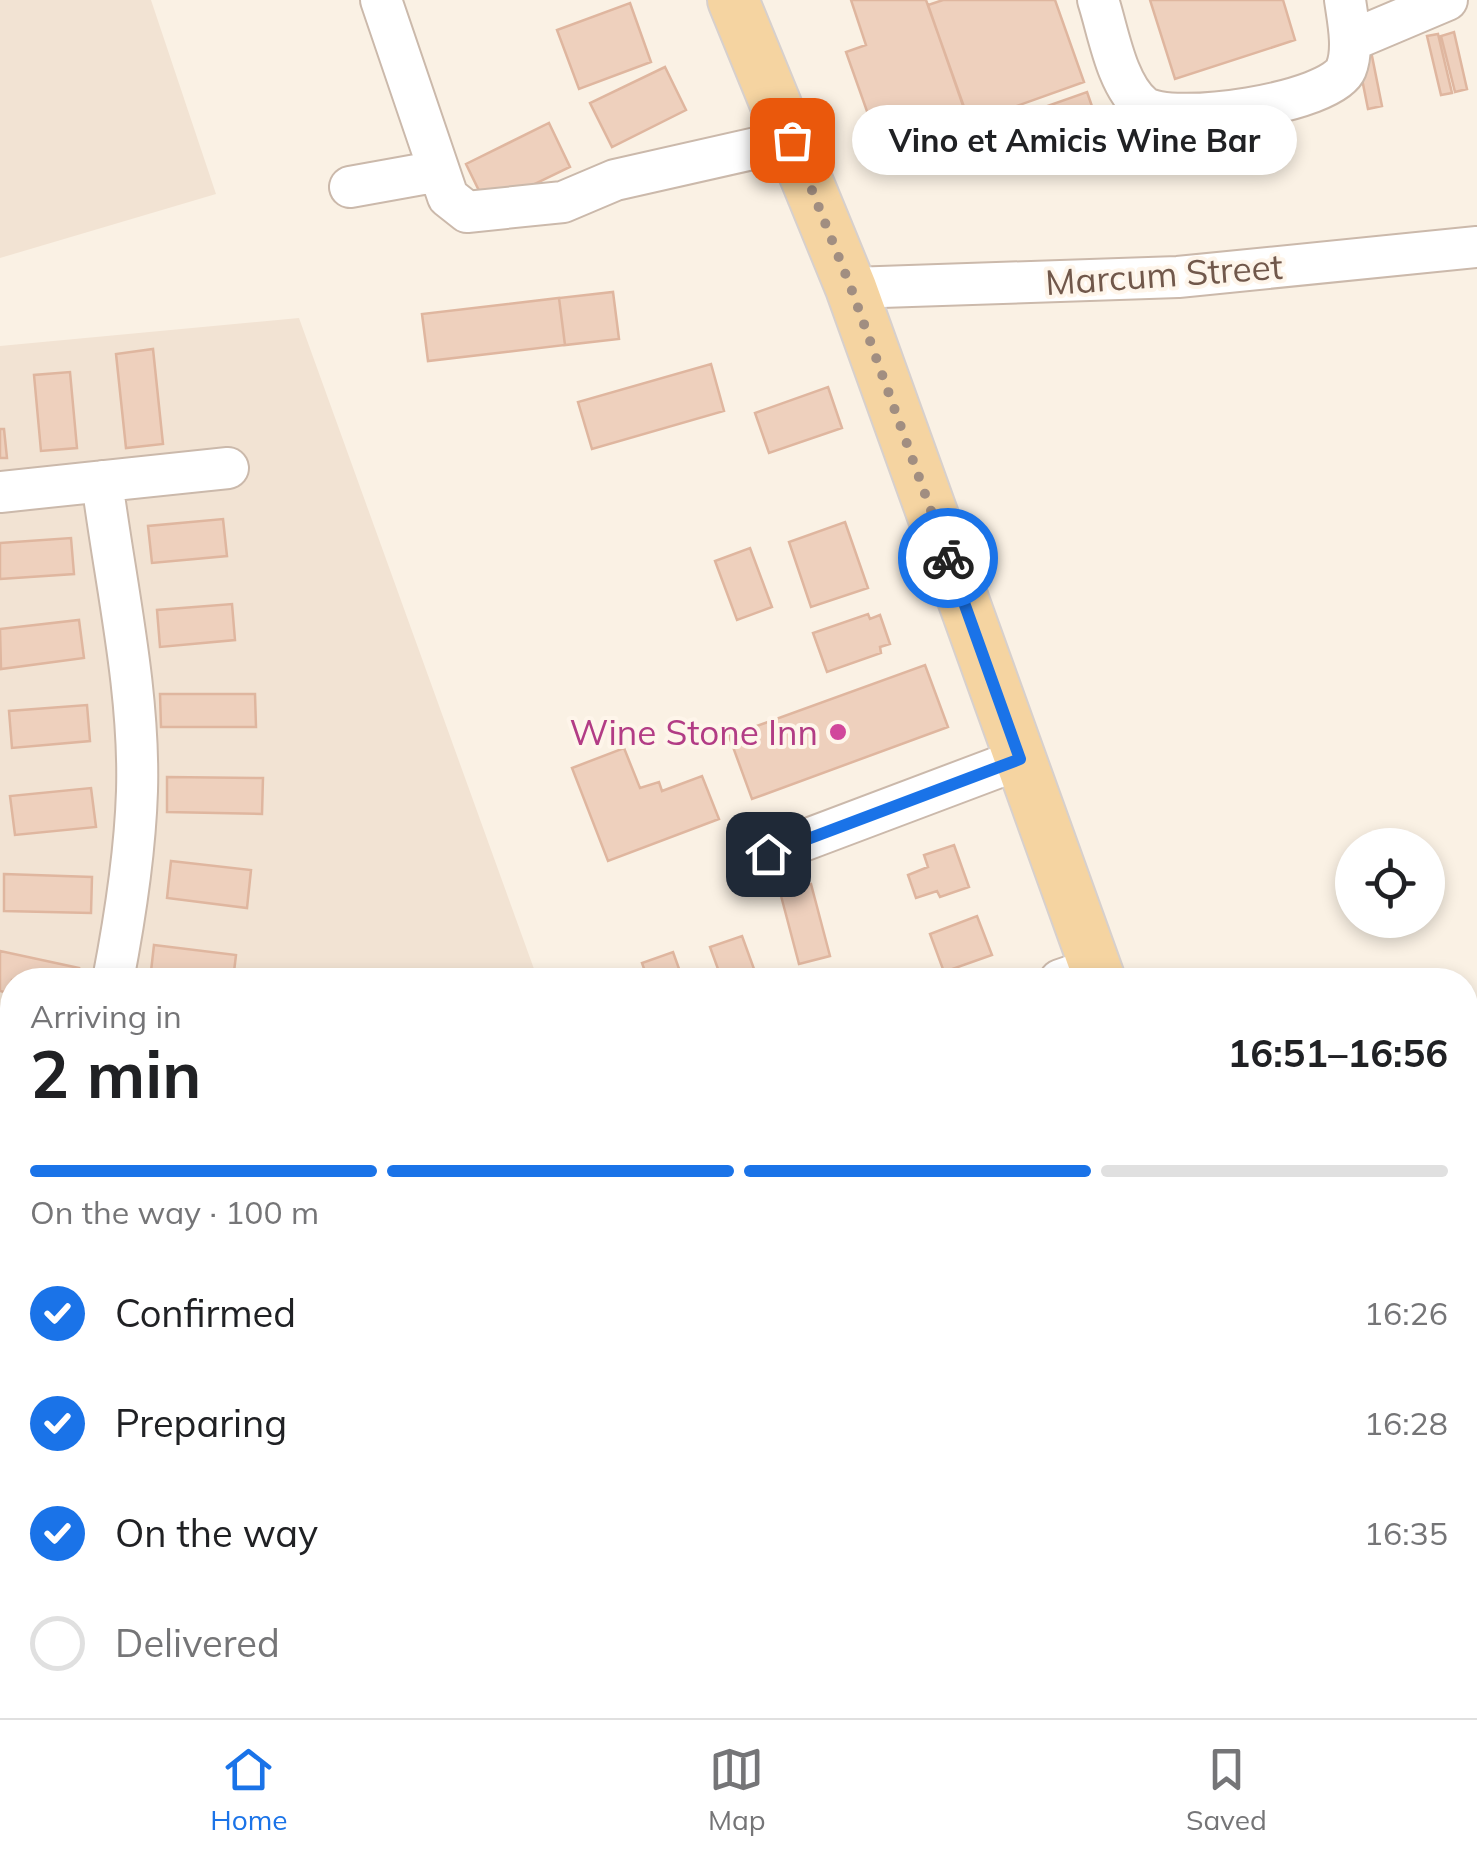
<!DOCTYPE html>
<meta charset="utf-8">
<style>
body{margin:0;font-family:Mulish,sans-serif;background:#f2f2f2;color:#202124;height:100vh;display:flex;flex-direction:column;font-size:38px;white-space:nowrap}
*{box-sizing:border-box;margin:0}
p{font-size:32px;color:#757577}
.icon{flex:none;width:55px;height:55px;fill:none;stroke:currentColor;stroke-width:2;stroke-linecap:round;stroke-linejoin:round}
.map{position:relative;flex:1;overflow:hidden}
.side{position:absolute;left:0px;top:968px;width:1478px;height:752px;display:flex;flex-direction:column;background:#fff;border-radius:40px 40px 0 0;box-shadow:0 5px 15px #0003}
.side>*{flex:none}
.controls{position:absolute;left:1335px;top:828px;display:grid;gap:20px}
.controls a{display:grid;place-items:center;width:110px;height:110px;border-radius:50%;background:#fff;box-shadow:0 5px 15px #0003;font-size:50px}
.pin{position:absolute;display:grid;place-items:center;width:85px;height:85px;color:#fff;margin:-42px;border-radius:20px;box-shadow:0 5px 15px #0006}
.courier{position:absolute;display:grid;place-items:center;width:100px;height:100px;margin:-50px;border:8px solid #1a73e8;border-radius:50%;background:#fff;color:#222;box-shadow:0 2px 12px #0007}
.bubble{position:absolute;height:70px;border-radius:35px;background:#fff;box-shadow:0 5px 15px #0003;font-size:32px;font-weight:700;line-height:70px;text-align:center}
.head em{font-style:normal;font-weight:700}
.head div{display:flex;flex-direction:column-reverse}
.head{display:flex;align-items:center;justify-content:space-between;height:170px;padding:0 30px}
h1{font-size:65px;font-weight:700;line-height:75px}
.bar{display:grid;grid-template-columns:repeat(4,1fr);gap:15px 10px;align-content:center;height:120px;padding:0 30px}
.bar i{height:12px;border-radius:8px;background:#e0e0e0}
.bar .on{background:#1a73e8}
.bar p{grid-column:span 4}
ol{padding:0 30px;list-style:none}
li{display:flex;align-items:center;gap:30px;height:110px}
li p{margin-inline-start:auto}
li .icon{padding:10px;border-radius:50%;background:#1a73e8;color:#fff;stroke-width:4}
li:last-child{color:#757577}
li i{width:55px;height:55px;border:5px solid #e0e0e0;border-radius:50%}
.menu{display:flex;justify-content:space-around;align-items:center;height:140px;border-top:2px solid #e0e0e0;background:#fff;font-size:28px;color:#757577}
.menu a{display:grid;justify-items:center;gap:5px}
.menu .on{color:#1a73e8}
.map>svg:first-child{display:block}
.residential{fill:#f2e3d3}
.building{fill:#eed0bd;stroke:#dfb69f;stroke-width:2.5}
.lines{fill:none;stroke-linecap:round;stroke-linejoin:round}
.minor-casing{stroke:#cbb9ab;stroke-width:44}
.major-casing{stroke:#d7d0cd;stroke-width:54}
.minor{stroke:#fff;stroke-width:40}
.major{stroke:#f5d4a1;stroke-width:50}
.done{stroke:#a18e81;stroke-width:10;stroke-dasharray:0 18}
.route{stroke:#1a73e8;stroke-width:12}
.hotel-dot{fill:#d1479c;stroke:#fef5ea;stroke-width:4}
.labels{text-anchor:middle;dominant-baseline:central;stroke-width:8;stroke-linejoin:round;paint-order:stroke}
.street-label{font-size:35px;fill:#71584b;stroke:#fef5ea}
.hotel-label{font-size:35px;fill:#b23c85;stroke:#fef5ea;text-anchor:end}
</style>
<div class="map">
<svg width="1477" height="1718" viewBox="0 0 1477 1718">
<rect width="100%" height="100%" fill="#faf1e4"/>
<path class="residential" d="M0 0H151L216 194 0 258Z
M299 318 538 980H12V1708H1308L1312 1718H0V346Z"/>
<path class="building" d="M851 0H926L974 135 886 165 846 52 866 45Z
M943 0H1055L1084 82 969 123 928 5Z
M1150 0H1283L1295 40 1175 79Z
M630 3 651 62 579 89 557 30Z
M1454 32 1467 89 1455 92 1441 36Z
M1438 34 1452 93 1441 95 1427 36Z
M1370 46 1382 106 1368 109 1356 49Z
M665 67 686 110 612 147 590 103Z
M1087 92 1103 138 1036 162 1019 116Z
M549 123 570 167 487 207 466 164Z
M613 292 619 339 565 345 559 298Z
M559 298 565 345 428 361 422 314Z
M153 349 163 444 126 448 116 354Z
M711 364 724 411 592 449 578 402Z
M70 372 77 448 41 451 34 375Z
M828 387 842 428 769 453 755 413Z
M0 429H4L7 458H0Z
M223 519 227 556 152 563 148 526Z
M845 522 868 588 811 607 789 542Z
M71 538 74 574 0 579V543Z
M750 548 772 607 737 620 715 561Z
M232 604 235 640 160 647 157 610Z
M868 614 870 619 880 615 890 644 880 647 881 653 827 672 813 633Z
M79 620 84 658 1 669 0 629Z
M925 665 948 727 752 799 729 736Z
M160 694H255L256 727H161Z
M87 705 90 741 12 748 9 711Z
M624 748 640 788 659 782 662 791 702 776 719 819 608 861 572 768Z
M167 777 263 778 262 814 167 812Z
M91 788 96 827 15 835 10 796Z
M954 845 969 887 940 897 937 891 916 898 908 875 928 867 924 855Z
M171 861 251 870 247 908 167 898Z
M4 874 92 877 91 913 4 911Z
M811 884 830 956 799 964 780 892Z
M977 916 992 955 944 972 930 934Z
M742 936 758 980H722L710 947Z
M154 945 236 955 233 980H150Z
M0 951 79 968 77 980H12V994L0 991Z
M673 952 683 980H648L642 963Z
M0 1082 12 1088V1145L2 1169Z
M0 1238 12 1240 7 1314 0 1312Z
M423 1708H498L499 1718H424Z
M719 1708H754L758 1715 724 1718Z
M1101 1708H1134L1137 1718H1104Z"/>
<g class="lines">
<defs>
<path id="minor" d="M381 0 448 197 467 212 563 202 615 180 792 140
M1098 0C1108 30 1116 85 1143 106 1169 127 1332 103 1346 69 1354 49 1348 21 1345 0
M1350 41 1447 0
M350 187 439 171
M851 288 1178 277 1477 247
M102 481C115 582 140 689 137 791 135 855 125 918 113 980
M0 492 228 468
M768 854 1020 759
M1060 980 1095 968
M0 1039 12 1044
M0 1356 12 1359
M0 1543 12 1516
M666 1708 669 1718
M887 1708 890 1718
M811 1718 825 1708
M918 1718 931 1708"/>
<path id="major" d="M733 0 851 288 1100 980
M1337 1708 1339 1718"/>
</defs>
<use href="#minor" class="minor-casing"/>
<use href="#major" class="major-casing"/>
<use href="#minor" class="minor"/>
<use href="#major" class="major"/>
</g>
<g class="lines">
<path class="done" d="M792 140 851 288 948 558"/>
<path class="route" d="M768 854 1020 759 948 558"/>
</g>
<circle class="hotel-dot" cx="838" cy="732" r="10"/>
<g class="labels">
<g class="street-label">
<text transform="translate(1164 274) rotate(-4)">Marcum Street</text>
</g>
<g class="hotel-label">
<text x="818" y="732">Wine Stone Inn</text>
</g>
</g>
</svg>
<div class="controls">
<a><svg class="icon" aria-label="locate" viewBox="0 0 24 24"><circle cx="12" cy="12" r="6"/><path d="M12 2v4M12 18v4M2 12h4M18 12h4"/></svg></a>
</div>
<div class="pin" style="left:792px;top:140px;background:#ea580c"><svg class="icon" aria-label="bag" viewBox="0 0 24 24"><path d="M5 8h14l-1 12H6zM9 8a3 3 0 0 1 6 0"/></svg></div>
<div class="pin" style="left:768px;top:854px;background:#1f2937"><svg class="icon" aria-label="home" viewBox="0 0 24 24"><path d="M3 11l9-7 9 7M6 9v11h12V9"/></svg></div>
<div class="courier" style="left:948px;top:558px"><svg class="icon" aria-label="bike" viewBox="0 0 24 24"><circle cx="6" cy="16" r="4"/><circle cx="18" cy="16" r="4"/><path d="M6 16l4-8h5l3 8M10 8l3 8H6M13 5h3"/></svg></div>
<div class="bubble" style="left:852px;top:105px;width:445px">Vino et Amicis Wine Bar</div>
<section class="side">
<div class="head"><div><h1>2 min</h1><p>Arriving in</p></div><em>16:51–16:56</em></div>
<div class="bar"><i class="on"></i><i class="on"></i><i class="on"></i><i></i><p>On the way · 100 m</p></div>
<ol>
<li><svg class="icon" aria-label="check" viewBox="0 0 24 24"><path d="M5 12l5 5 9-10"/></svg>Confirmed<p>16:26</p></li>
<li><svg class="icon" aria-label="check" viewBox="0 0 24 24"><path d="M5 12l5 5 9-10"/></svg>Preparing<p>16:28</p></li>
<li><svg class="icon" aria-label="check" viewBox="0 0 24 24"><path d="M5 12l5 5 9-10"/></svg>On the way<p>16:35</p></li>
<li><i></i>Delivered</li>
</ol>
</section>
</div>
<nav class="menu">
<a class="on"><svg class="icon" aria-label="home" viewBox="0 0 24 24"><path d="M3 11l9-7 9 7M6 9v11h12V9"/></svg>Home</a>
<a><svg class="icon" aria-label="map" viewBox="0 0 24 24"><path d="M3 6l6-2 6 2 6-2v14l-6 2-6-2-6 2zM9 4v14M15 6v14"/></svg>Map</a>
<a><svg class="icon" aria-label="saved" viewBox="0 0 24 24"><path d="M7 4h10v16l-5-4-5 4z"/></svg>Saved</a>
</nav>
